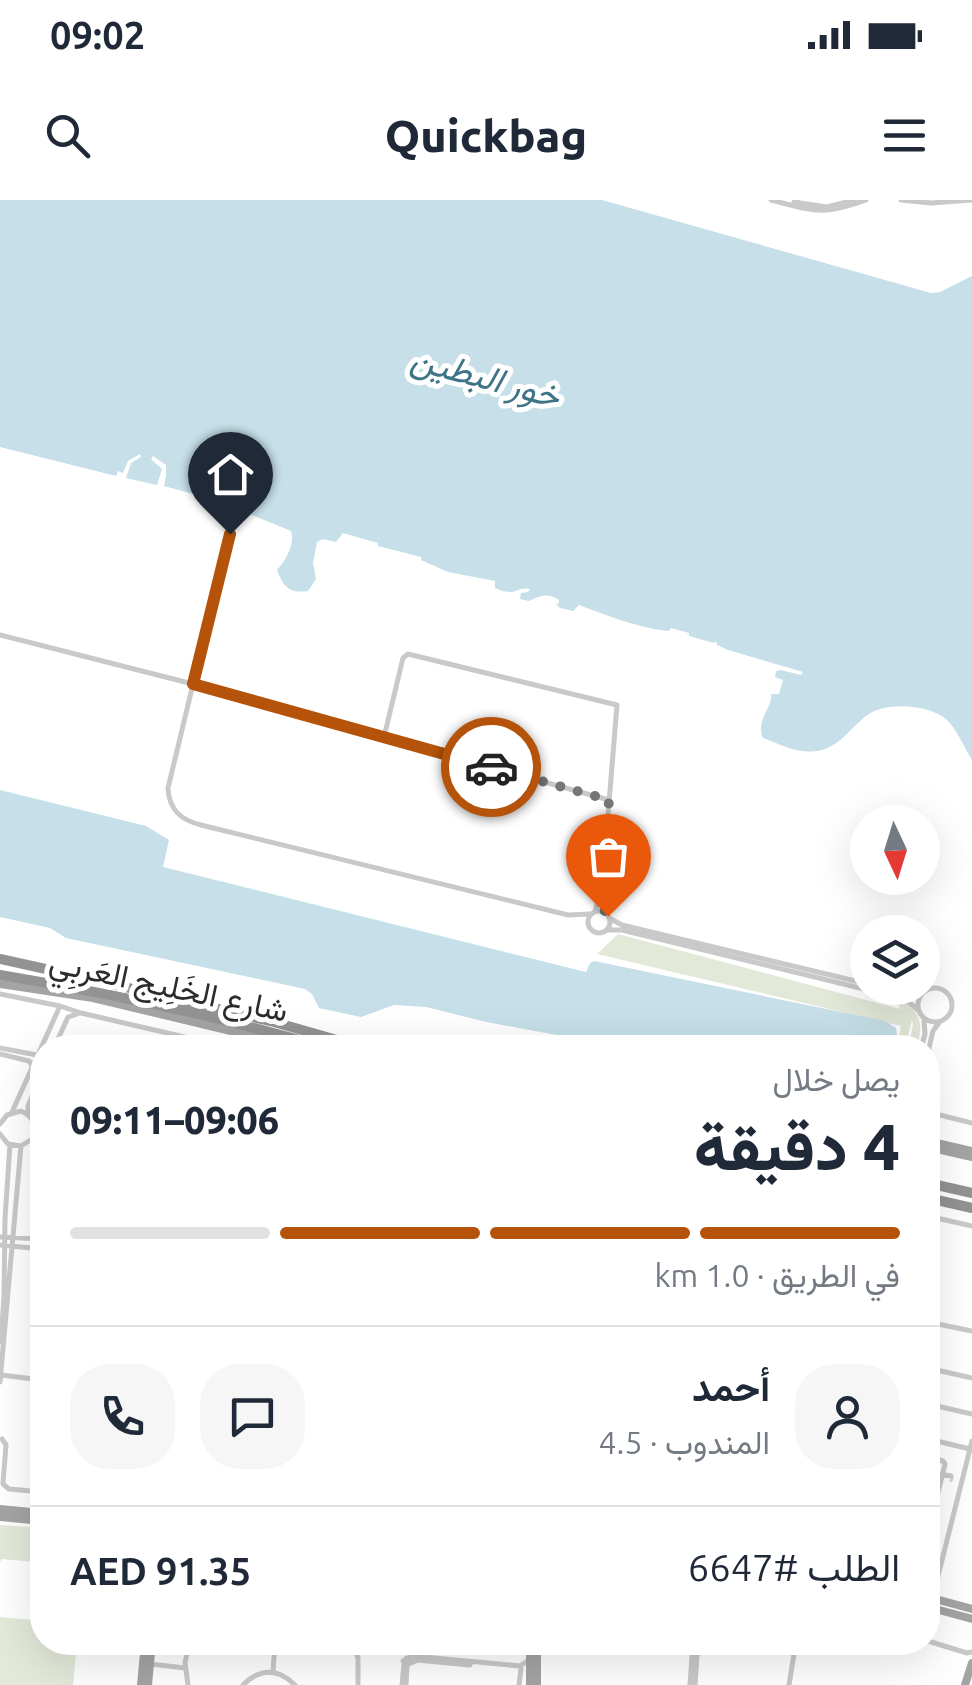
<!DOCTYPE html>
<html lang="ar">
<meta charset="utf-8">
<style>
body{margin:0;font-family:Ubuntu,Vazirmatn,sans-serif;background:#f6f6f7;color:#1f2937;direction:rtl;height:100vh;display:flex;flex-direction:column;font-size:38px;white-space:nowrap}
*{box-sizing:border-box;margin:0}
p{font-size:32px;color:#747a83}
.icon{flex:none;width:55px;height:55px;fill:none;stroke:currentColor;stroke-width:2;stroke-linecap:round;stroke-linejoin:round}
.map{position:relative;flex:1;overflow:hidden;direction:ltr}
.details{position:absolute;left:30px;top:835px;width:910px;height:620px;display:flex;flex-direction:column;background:#fff;border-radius:40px;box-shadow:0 10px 40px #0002;direction:rtl}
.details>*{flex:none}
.needle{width:65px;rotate:176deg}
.fabs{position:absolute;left:850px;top:605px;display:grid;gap:20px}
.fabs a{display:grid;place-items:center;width:90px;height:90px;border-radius:50%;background:#fff;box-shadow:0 10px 40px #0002;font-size:50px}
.pin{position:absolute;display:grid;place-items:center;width:85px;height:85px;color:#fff;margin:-102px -42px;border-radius:50% 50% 50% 0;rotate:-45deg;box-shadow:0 0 10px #0007}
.pin .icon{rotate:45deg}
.courier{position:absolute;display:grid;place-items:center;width:100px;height:100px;margin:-50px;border:8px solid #b45309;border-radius:50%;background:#fff;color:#222;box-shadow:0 2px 12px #0007}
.headline em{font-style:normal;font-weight:800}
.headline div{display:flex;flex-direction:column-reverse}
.headline{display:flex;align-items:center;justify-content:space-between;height:170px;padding:0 40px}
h1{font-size:65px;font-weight:800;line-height:75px}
.bar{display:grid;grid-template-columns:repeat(4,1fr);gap:15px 10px;align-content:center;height:120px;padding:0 40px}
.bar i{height:12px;border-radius:8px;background:#e0e1e3}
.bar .current{background:#b45309}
.bar p{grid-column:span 4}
.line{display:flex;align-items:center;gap:25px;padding:0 40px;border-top:2px solid #e0e1e3}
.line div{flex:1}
.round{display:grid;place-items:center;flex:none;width:105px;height:105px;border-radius:40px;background:#f6f6f7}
.status{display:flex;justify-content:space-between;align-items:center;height:70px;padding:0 50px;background:#fff;direction:ltr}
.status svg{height:28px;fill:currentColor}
header{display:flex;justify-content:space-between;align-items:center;height:130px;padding:0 40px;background:#fff;font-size:45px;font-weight:800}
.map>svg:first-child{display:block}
.green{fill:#e3e9d9}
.water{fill:#c6dfe8}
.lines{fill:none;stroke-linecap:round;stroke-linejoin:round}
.minor-tunnel{stroke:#d5d5d5;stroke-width:5;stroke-dasharray:5 2.5;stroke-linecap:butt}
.minor{stroke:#c9c9c9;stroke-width:5}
.major{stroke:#a4a4a4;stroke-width:8}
.highway{stroke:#939393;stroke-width:10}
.done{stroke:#767676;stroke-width:10;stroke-dasharray:0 18}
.route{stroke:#b45309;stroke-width:12}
.labels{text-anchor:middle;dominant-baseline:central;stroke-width:10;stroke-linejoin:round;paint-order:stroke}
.street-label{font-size:32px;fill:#2c2c2c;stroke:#fff}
.water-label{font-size:35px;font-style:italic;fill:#3f7488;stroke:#fff}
</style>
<div class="status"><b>09:02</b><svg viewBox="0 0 49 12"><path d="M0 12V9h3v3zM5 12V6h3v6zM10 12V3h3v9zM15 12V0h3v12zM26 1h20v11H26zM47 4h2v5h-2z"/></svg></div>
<header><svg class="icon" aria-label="menu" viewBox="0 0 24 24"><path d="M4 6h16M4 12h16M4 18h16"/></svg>Quickbag<svg class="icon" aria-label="search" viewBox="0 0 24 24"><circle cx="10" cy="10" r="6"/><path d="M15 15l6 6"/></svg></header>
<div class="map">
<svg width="972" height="1485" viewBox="0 0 972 1485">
<rect width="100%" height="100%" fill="#fff"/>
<path class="green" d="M618 734 900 809 899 806 902 801C922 813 923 826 917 847H909L913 824 912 820 905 847H897L901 826 597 754Z
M0 1325 42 1328V1369H38L35 1362 2 1359 0 1362Z
M0 1417 42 1421V1442L77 1443 73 1485H0Z"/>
<path class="water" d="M0 0H602L931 93 940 92 972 76V560C965 549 956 528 947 520 930 504 884 501 866 516 849 529 838 549 816 551 798 554 779 544 763 538 755 521 773 507 771 494H779L783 480 775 477 776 471 781 470 801 475 803 472 728 450 717 445 716 441 714 443 689 436V433L671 428 669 431C637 428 609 416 579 405L573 411 560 408 556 404 559 403V400C547 392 540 396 529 401L520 399 521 393 528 392 530 389C514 386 518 398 495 388V381L448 372 421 360V357L378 346V343L343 333 336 342 323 339 317 342 313 363 316 379 308 391C289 394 283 386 277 370 286 360 295 344 291 331L245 312V308L164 286 166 276V265L153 256 151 259 162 269 157 285 126 278 131 263 141 257 140 254 128 261 123 273 118 271 116 276 0 247Z
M0 590 146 626 169 640 163 667 586 772 590 763 594 761 885 821 896 828 899 847H621L486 822 426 807 394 805 361 817 319 808 312 794 305 789 66 738 50 728 0 717Z"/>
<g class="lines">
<path class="minor-tunnel" d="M950 1279 953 1280"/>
<path class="minor" d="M771 0C814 11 822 16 866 0
M901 0 931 3 972 0
M794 2 827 7 854 0
M234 314 168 588C169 610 181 620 201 625L568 715 590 714
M0 435 193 484 609 600
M384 537 403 458 408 454 617 505 602 688 595 711
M588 722a11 11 0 1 1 22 0a11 11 0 1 1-22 0Z
M609 718 622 725 868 784
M607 730H622L905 799 918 810
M918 805a17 17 0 1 1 34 0a17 17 0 1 1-34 0Z
M880 788 908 794 920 793
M0 794 60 806 81 813 232 848
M0 848 37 855
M54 848 68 817 80 813
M921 848 925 834 924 821
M928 852 933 831 939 823
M0 854 29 861 33 867 39 866 42 870
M12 912 60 806
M928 912 972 923
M28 915V906L42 873
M0 924 7 915 21 911C33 916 38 927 32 939L21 946 8 944 0 934
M928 1016 972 1026
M0 1037 42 1039
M0 1045 42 1049
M928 1122 972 1131
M1 1142 4 1095 5 1018 10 945
M928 1168 972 1178
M1 1175 42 1180
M0 1182 21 946
M928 1204 972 1214
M2 1239 6 1245 3 1283
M928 1239 970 1249
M928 1257 943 1261 945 1264 928 1334
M928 1272 951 1276
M3 1284 9 1289 42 1292
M928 1394 935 1388 972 1241
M928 1441 967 1453 972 1452
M352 1442 358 1458V1485
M407 1458 411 1461 407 1466 403 1461Z
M408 1458 413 1456 520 1466 529 1460
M411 1463 417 1460 470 1465
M150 1464 185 1468
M273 1472 275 1442
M188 1485 185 1462 190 1442
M243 1485C260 1468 278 1468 295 1485
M402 1485 404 1464
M406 1485 407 1466
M519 1485 521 1469
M690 1485 693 1442
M695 1485 698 1442
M789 1485 796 1442"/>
<path class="major" d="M0 784 93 798 301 848
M928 941 972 951
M928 947 972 957
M0 1309 42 1313
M0 1317 42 1321
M928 1397 972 1409
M928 1407 972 1419
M530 1442V1485
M537 1442V1485
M141 1485 145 1442
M148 1485 152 1442
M965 1485 972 1463"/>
<path class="highway" d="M0 759 109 783
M0 775C110 793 220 817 327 848
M112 784 274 822 365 848
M928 983 972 993
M928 998 972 1008"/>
</g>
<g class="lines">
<path class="done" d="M491 567 609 600 602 688 605 713 608 716"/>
<path class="route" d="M230 334 193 484 491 567"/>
</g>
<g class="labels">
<g class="street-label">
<text transform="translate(169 785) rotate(12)">شارع الخَلِيج العَربِي</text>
</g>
<g class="water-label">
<text transform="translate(486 176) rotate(15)">خور البطين</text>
</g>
</g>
</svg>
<div class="fabs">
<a><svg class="needle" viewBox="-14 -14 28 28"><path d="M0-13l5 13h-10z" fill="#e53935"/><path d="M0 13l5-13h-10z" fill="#747a83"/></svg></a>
<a><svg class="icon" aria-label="layers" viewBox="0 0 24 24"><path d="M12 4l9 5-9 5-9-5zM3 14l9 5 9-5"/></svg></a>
</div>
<div class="pin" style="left:608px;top:716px;background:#ea580c"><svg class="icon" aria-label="bag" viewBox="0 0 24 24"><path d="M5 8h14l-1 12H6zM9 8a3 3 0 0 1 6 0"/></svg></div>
<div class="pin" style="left:230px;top:334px;background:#1f2937"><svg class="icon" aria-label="home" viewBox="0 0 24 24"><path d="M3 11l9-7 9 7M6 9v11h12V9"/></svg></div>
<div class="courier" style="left:491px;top:567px"><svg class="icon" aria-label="car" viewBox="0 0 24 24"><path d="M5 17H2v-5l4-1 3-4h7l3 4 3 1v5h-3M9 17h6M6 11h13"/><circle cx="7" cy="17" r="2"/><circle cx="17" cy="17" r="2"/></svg></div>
<section class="details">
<div class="headline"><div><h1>4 دقيقة</h1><p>يصل خلال</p></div><em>09:06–09:11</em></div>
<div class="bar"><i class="current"></i><i class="current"></i><i class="current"></i><i></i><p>في الطريق · 1.0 km</p></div>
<div class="line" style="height:180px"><a class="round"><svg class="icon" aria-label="person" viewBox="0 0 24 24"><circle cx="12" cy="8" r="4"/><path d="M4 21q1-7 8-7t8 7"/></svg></a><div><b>أحمد</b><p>المندوب · 4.5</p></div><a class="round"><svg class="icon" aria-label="chat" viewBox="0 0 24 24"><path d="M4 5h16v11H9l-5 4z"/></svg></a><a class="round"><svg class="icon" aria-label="phone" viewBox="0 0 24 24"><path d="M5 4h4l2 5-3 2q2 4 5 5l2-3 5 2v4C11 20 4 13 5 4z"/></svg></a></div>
<div class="line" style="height:130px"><div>الطلب #6647</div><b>AED 91.35</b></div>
</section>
</div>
